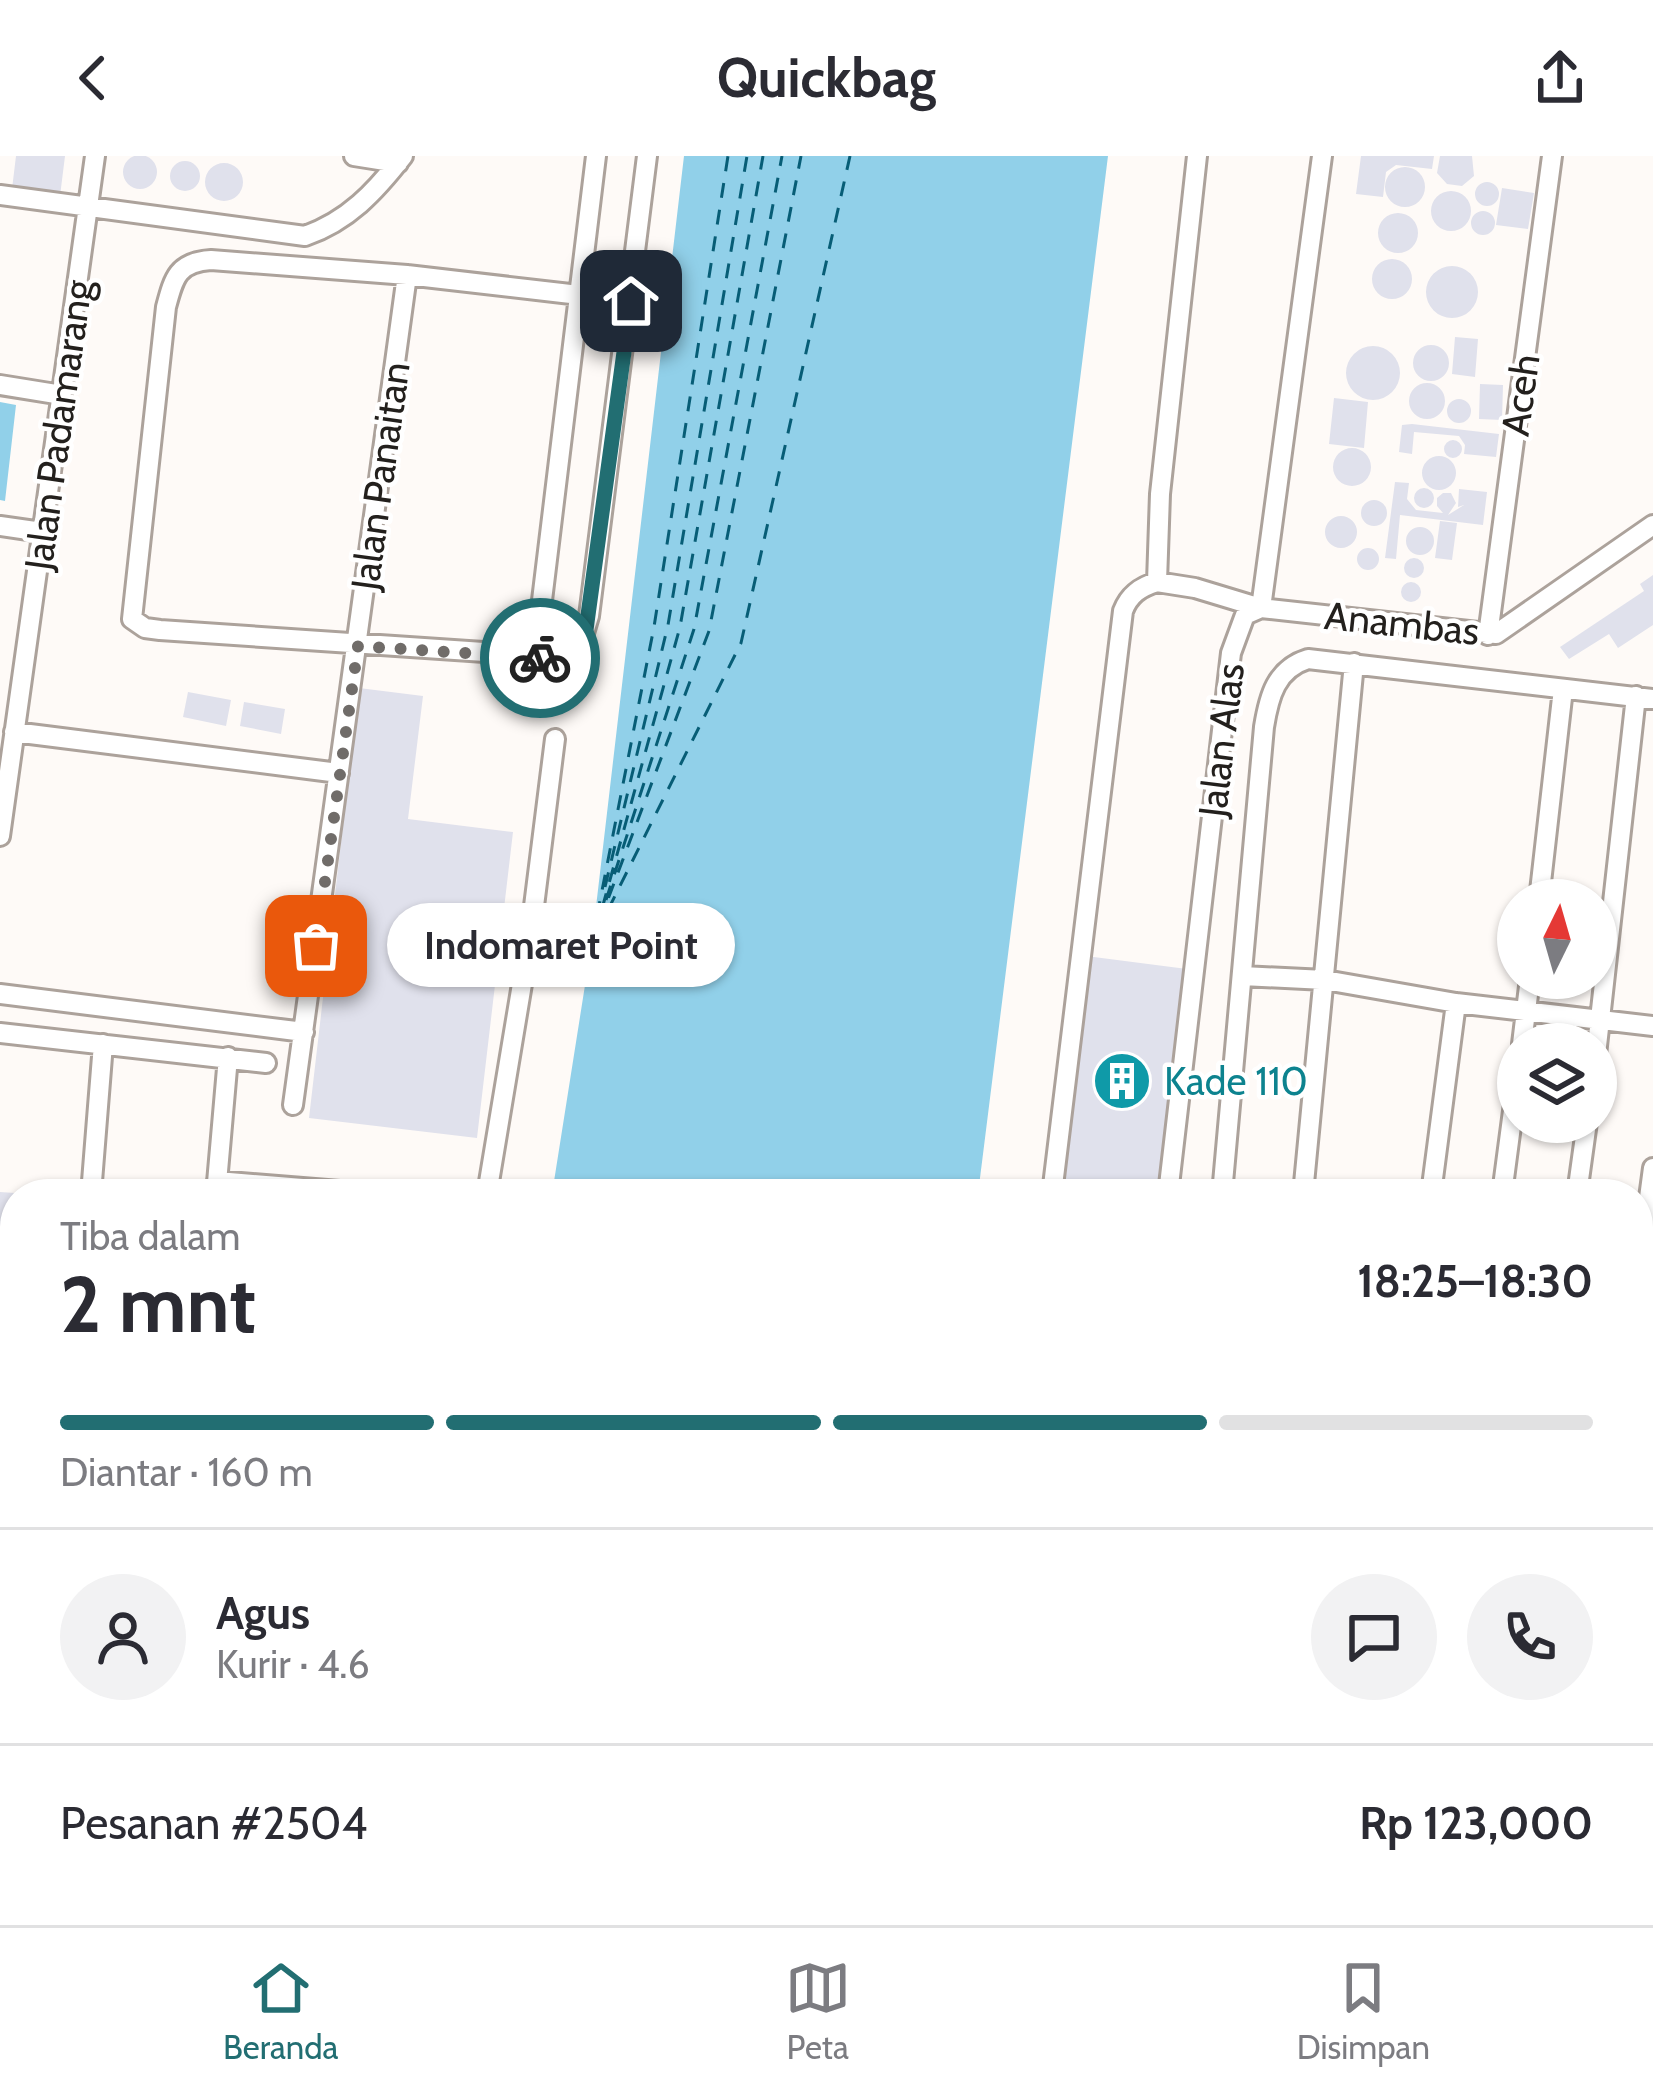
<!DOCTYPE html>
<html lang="id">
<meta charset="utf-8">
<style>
body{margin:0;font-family:Cabin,sans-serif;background:#f2f2f3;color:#2b2b33;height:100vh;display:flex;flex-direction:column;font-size:45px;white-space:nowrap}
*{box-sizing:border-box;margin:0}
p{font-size:39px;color:#7c7c81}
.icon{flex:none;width:66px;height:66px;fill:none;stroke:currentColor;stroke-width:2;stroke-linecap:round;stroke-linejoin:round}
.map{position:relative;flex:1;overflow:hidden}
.side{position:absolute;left:0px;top:1023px;width:1653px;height:747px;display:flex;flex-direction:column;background:#fff;border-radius:48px 48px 0 0;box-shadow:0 3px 9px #0004}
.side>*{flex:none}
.needle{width:78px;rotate:5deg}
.fabs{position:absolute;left:1497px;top:723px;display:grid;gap:24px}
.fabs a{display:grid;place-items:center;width:120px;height:120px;border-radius:50%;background:#fff;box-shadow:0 3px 9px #0004;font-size:60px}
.pin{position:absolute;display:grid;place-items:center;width:102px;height:102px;color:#fff;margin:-51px;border-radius:24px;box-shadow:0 6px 18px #0006}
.courier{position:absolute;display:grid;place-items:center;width:120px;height:120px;margin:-60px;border:9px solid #226e72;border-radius:50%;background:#fff;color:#222;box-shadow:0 3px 15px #0007}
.bubble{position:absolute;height:84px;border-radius:42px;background:#fff;box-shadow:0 3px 9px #0004;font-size:39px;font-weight:700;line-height:84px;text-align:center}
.summary em{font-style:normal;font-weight:700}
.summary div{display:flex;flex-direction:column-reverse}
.summary{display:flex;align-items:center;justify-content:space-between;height:204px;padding:0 60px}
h1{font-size:78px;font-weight:700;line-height:90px}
.bar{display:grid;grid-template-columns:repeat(4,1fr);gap:18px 12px;align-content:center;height:144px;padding:0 60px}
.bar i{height:15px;border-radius:9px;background:#e1e1e2}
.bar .on{background:#226e72}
.bar p{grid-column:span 4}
.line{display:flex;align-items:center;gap:30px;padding:0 60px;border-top:3px solid #e1e1e2}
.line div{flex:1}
.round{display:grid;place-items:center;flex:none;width:126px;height:126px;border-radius:63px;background:#f2f2f3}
header{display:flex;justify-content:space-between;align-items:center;height:156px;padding:0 60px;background:#fff;font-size:54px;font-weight:700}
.tab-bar{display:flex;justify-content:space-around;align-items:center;height:168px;border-top:3px solid #e1e1e2;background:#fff;font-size:33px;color:#7c7c81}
.tab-bar a{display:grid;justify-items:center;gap:6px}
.tab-bar .on{color:#226e72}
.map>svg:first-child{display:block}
.water{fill:#91d0e9}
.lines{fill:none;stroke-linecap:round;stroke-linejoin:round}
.ferry{stroke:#075d76;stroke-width:3;stroke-dasharray:15 12;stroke-linecap:butt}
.building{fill:#e0e1ec}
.minor-casing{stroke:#aca29b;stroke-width:24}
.minor{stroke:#fff;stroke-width:18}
.done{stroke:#706c69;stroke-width:12;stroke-dasharray:0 21.6}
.route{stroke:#226e72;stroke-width:15}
.labels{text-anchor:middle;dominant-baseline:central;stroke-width:9;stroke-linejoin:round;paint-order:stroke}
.street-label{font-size:39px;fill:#23201d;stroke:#fff}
.culture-label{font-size:39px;fill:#0d838f;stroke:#fff;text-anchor:start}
</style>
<header><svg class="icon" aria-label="back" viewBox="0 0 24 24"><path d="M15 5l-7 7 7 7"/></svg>Quickbag<svg class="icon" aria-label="share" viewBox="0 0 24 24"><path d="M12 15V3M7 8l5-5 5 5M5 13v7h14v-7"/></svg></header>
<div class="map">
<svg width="1653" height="1769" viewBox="0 0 1653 1769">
<rect width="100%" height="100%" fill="#fefaf7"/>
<path class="water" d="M684 0H1108L978 1038H552L592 785Z
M0 246 16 249 5 345 0 344Z"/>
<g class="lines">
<path class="ferry" d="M605 731 668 469 747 0
M606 744 694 473 782 0
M597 760 654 471 728 0
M599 767 709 475 801 0
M595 778 680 471 763 0
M596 778 741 487 850 0"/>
</g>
<path class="building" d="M123 16a17 17 0 1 1 34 0a17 17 0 1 1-34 0Z
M16 0H65L60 40 12 33Z
M1361 0H1434L1432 13 1396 9 1386 16 1383 41 1356 38Z
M1440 0H1472L1474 20 1462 30 1447 28 1437 17Z
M170 20a15 15 0 1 1 30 0a15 15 0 1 1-30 0Z
M205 26a19 19 0 1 1 38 0a19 19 0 1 1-38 0Z
M1385 31a20 20 0 1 1 40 0a20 20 0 1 1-40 0Z
M1475 38a12 12 0 1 1 24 0a12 12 0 1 1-24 0Z
M1502 32 1534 37 1528 73 1496 69Z
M1431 55a20 20 0 1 1 40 0a20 20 0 1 1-40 0Z
M1471 67a12 12 0 1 1 24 0a12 12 0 1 1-24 0Z
M1378 77a20 20 0 1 1 40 0a20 20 0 1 1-40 0Z
M1372 123a20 20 0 1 1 40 0a20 20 0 1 1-40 0Z
M1426 136a26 26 0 1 1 52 0a26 26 0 1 1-52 0Z
M1455 181 1478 183 1475 221 1452 218Z
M1413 207a18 18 0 1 1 36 0a18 18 0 1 1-36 0Z
M1346 217a27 27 0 1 1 54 0a27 27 0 1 1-54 0Z
M1409 245a18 18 0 1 1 36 0a18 18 0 1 1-36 0Z
M1480 228 1503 229 1502 264 1479 263Z
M1334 242 1368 246 1364 292 1329 288Z
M1447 255a12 12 0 1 1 24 0a12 12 0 1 1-24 0Z
M1412 268 1499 278 1496 301 1464 298 1465 289 1459 280 1414 276 1412 298 1399 296 1402 269Z
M1444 293a9 9 0 1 1 18 0a9 9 0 1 1-18 0Z
M1333 311a19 19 0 1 1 38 0a19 19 0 1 1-38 0Z
M1422 317a17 17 0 1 1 34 0a17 17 0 1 1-34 0Z
M1395 326 1409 327 1407 343 1416 354 1443 357 1437 350V342L1443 337H1451L1456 347 1448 359 1464 349 1458 351 1459 333 1487 336 1483 369 1400 359 1396 403 1385 402Z
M1414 342a10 10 0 1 1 20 0a10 10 0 1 1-20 0Z
M1361 357a13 13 0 1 1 26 0a13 13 0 1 1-26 0Z
M1325 376a16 16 0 1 1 32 0a16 16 0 1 1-32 0Z
M1440 365 1457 367 1452 404 1435 402Z
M1406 385a14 14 0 1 1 28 0a14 14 0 1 1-28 0Z
M1357 403a11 11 0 1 1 22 0a11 11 0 1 1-22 0Z
M1404 412a10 10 0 1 1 20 0a10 10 0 1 1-20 0Z
M1653 419V469L1618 492 1609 478 1569 503 1560 491 1644 435 1640 428Z
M1401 436a10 10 0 1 1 20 0a10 10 0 1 1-20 0Z
M359 532 423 540 408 663 513 676 477 982 309 962Z
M188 536 231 544 226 570 183 561Z
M244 546 285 553 281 578 240 570Z
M1086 800 1187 813 1160 1038H1057Z
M0 1036 15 1037V1097L0 1096Z"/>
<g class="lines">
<defs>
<path id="minor" d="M354 0 398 7
M1197 0 1160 338 1157 426 1195 432 1261 452 1496 478 1653 369
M0 39 305 80C348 65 375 36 403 0
M631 145 407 119 211 104C178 106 174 121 166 151L132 463 145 472 160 474 571 502 579 494 589 460 647 0
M0 229 62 239
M0 370 42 376
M1488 479 1552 0
M535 502 596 0
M14 576 339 617
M0 680 95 0
M1539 744 1563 533
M531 774 592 785
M1242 820 1325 824 1456 847 1653 870
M0 838 304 876
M0 877 266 907
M1522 888 1530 822
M1596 899 1636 540
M293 949 407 119
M217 1025 352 1036
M91 1038 103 888
M216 1038 228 901
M487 1038 531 774 555 583
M1052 1038 1123 455C1129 439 1140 431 1157 426
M1168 1038 1231 497 1245 459 1261 452 1322 0
M1222 1038 1264 571C1269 540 1276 513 1308 503L1653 543
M1303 1038 1354 507
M1431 1038 1456 847
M1502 1038 1518 917
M1577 1038 1587 966
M1638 1124 1653 1012
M0 1176 15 1149
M1638 1208 1653 1211
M1638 1535 1653 1536
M1638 1651 1653 1660
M0 1659 15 1661
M0 1711 15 1712
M1638 1713 1653 1742
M0 1747 13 1749
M127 1755 140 1769
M225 1755 231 1769
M778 1755 877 1769
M1171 1755 1176 1769
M1241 1755 1245 1759C1289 1764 1330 1764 1374 1755
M1604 1755 1616 1769
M247 1769 250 1755
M479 1769 480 1755
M656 1769 658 1755
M1035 1769 1036 1755
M1080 1769 1082 1755"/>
</defs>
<use href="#minor" class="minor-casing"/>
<use href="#minor" class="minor"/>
</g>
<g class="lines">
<path class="done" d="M316 790 358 490 540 502"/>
<path class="route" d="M540 502H571L585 481 631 145"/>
</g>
<defs>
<symbol id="building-disc" viewBox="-11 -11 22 22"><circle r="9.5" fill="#0f9aa8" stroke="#fff"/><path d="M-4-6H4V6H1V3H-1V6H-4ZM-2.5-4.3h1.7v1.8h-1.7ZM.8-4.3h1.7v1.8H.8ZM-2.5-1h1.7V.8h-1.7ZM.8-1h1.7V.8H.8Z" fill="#fff"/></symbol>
</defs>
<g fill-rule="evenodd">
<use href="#building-disc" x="1089" y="892" width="66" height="66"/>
</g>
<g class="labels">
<g class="street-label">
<text transform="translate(1520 239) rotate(-82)">Aceh</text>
<text transform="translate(58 269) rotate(-82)">Jalan Padamarang</text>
<text transform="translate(380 320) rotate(-82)">Jalan Panaitan</text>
<text transform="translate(1402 467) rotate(6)">Anambas</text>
<text transform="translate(1221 584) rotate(-83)">Jalan Alas</text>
</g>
<g class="culture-label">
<text x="1164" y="925">Kade 110</text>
</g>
</g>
</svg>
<div class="fabs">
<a><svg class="needle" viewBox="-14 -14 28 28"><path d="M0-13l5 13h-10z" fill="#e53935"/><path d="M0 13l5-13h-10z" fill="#7c7c81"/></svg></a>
<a><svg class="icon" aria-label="layers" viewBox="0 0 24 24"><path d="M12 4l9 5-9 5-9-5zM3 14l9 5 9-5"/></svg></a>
</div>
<div class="pin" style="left:316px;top:790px;background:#ea580c"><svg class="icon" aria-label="bag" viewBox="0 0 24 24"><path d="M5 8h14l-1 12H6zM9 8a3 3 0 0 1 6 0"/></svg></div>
<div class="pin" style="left:631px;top:145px;background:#1f2937"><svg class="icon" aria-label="home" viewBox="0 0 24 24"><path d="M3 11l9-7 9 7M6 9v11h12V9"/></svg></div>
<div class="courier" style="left:540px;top:502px"><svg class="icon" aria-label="bike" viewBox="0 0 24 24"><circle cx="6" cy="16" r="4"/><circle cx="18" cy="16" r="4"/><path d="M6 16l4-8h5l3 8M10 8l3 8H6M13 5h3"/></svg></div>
<div class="bubble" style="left:387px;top:747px;width:348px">Indomaret Point</div>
<section class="side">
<div class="summary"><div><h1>2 mnt</h1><p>Tiba dalam</p></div><em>18:25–18:30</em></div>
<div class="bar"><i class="on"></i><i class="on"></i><i class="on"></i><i></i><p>Diantar · 160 m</p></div>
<div class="line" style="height:216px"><a class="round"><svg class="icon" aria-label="person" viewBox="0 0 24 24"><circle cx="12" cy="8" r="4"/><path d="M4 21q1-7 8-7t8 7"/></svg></a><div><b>Agus</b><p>Kurir · 4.6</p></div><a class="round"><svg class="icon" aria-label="chat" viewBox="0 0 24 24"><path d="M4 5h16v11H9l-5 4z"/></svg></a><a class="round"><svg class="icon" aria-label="phone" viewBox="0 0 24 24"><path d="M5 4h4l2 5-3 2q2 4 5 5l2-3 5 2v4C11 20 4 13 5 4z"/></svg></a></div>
<div class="line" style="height:156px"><div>Pesanan #2504</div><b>Rp 123,000</b></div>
</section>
</div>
<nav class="tab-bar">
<a class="on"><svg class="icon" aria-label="home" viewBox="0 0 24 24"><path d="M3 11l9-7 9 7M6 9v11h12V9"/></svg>Beranda</a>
<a><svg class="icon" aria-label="map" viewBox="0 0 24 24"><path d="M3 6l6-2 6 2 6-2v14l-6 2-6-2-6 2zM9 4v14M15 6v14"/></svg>Peta</a>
<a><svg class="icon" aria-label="saved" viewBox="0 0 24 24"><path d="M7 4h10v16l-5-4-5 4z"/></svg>Disimpan</a>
</nav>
